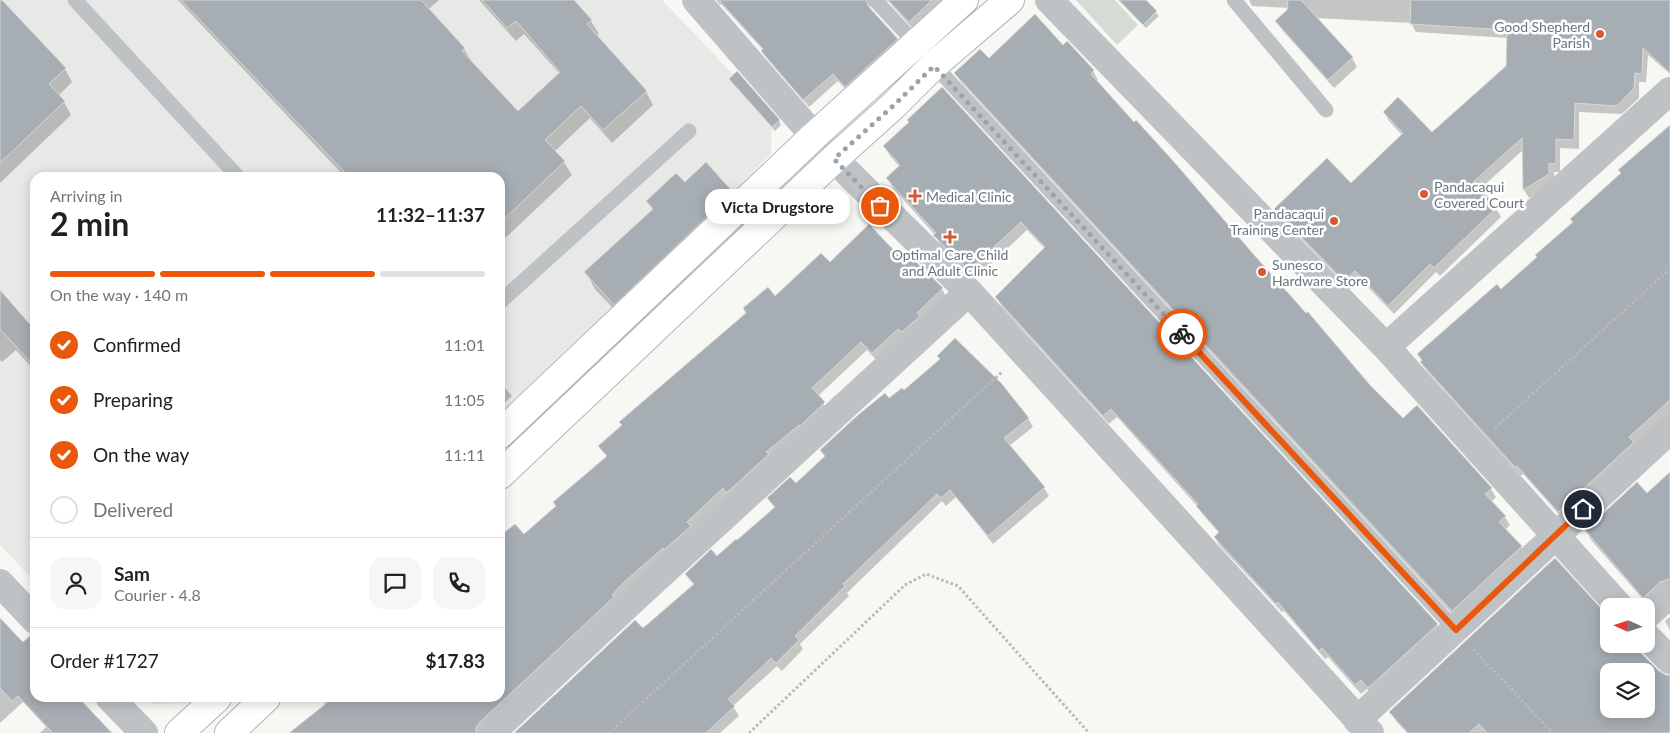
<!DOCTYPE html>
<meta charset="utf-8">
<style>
body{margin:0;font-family:Lato,sans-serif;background:#f6f6f6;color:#202124;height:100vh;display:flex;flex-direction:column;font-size:19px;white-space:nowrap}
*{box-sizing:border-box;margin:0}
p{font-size:16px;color:#757577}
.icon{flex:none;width:28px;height:28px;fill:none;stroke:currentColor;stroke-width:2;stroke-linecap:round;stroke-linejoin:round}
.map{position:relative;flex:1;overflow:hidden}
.details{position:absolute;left:30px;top:172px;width:475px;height:530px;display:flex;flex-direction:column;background:#fff;border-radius:15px;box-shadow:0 2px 12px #0003}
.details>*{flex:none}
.needle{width:32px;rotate:273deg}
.fabs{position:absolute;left:1600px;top:598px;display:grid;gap:10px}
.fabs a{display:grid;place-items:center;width:55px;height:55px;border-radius:10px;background:#fff;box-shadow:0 2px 12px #0003;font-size:25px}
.pin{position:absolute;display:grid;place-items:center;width:42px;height:42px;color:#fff;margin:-21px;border:2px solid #fff;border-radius:50%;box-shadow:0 1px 5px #0007}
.courier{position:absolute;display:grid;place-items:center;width:50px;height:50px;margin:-25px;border:4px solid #ea580c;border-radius:50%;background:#fff;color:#222;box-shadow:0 1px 6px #0007}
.bubble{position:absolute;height:35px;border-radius:15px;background:#fff;box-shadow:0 2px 12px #0003;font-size:16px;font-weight:700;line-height:35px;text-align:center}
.headline em{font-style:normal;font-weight:700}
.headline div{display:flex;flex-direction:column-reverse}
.headline{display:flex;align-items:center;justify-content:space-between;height:85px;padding:0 20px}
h1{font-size:32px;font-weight:700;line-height:38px}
.bar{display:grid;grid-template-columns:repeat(4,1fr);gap:8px 5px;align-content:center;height:60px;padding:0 20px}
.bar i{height:6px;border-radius:4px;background:#e0e0e0}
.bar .on{background:#ea580c}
.bar p{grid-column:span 4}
.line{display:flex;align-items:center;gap:12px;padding:0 20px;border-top:1px solid #e0e0e0}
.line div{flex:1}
.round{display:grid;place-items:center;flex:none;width:52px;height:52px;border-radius:15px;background:#f6f6f6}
ol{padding:0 20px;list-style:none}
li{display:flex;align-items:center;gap:15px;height:55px}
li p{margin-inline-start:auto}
li .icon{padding:5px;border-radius:50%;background:#ea580c;color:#fff;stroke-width:4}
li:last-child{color:#757577}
li i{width:28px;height:28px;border:2px solid #e0e0e0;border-radius:50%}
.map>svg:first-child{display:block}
.built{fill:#e8e8e7}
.green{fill:#d6dbd4}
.shadow{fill:#0003;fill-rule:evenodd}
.building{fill:#a6adb3;stroke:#d8d8d7;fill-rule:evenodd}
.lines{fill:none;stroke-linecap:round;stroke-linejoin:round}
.secondary-casing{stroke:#b0b6ba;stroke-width:30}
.path{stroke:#b8bbbd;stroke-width:3;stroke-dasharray:2.5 2.5;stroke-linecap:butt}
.lane{stroke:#bec2c5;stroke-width:15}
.street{stroke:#bec2c5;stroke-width:28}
.secondary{stroke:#fff;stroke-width:28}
.done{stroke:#9aa4ab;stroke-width:5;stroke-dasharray:0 9}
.route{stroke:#ea580c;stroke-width:6}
.poi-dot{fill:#d55936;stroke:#fff;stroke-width:2}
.labels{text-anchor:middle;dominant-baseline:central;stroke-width:5;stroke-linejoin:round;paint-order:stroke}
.poi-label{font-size:14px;fill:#687783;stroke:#fff;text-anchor:start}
</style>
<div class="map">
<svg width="1670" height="733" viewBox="0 0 1670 733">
<rect width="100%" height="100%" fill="#f7f7f4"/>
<path class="built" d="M0 0H662L772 115 771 153 689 239 500 413V178H35V582L0 545Z
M145 698H193L187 703 152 704Z"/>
<path class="green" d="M1076 0H1115L1138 25 1117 45Z"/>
<path class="shadow" d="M0 0 65 69 72 82 58 96 64 102 71 115 0 183Z
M178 0H439L428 10 464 49 472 62 518 113 560 74 524 34 516 41 479 0H572L591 21 599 34 596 36 646 92 653 105 612 143 590 118 554 152 564 162 572 175 500 243V178H346Z
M716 0H876L870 7 871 11 897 39 902 48 850 94 838 81 809 107 767 59 763 50 721 4 720 5Z
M883 0H955L914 30 888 1Z
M1118 0H1145L1159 16 1146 28Z
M1249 0H1650L1670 3V74L1648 55 1646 82H1639V98L1622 114 1579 112V149L1560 148V172H1554V183L1529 198 1524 190 1523 150 1479 190 1496 208 1501 217 1440 276 1436 272 1394 314 1360 279 1350 289 1281 218 1275 209 1351 185 1402 135 1389 121 1384 112 1432 134 1507 66 1508 38 1416 32 1411 23 1315 18 1352 58 1357 67 1334 88 1282 30 1277 22 1290 8 1252 6Z
M1067 43 1093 71 1098 80 1096 82 1369 386 1403 420 1491 489 1496 497 1491 502 1505 517 1510 525 1505 530 1521 547 1526 555 1457 619 961 82 956 74 988 60 1063 47Z
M737 73 779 121 781 125 775 131 733 83 730 79Z
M942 89 1437 625 1442 634 1375 697 1367 689 1361 694 1328 657 1325 659 1284 611 1282 612 1220 546 1215 537 1219 533 1203 515 1198 507 1117 417 1109 424 1002 307 997 298 1045 249 1027 230 975 279 940 244 935 235 893 188 887 178 900 167 890 156 885 146Z
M1670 126V420L1667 417 1634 446 1564 520 1523 474 1521 476 1427 371 1422 362 1538 258Z
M685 183 732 192 741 209 624 320 595 289 586 272 653 211 648 201Z
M910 258 942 289 947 298 877 361 867 350 818 396 829 412 483 733H291L325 705 324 702 330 698H500V538L524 536 557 507 607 457 600 446 775 297 830 264 905 263Z
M0 292 35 332V371L16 350 2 362 0 360Z
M500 382 512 396 500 407Z
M889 400 1028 418 1033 427 1009 446 1044 488 1049 496 993 544 956 497 946 506 942 501 847 593 849 596 800 644 803 649 782 671 777 666 733 706 739 716 720 733H516L643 630 694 585 686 574 717 557 737 542 775 509 769 499 796 484 825 457 821 450Z
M1670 473V589L1649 606 1591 540 1586 530 1646 495Z
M1670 617V630L1665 621Z
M0 620 23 644 35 651V698H78L109 731 110 730 113 733H40L46 727 23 702 0 723Z
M1609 644H1630L1634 648 1670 701V733H1407L1396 721 1391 712ZM1609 671H1646V709H1609Z"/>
<path class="building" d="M0 0H2L66 68 49 84 65 101 0 163Z
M181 0H421L465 48 462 51 518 111 560 72 516 21 507 28 482 0H574L592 20 587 24 647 91 603 130 581 106 545 140 565 161 500 223V178H350Z
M719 0H866L868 6 898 39 845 87 833 74 803 100 761 51 763 49Z
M888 0H932L909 22Z
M1119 0H1146L1157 11 1143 25Z
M1288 0H1301L1353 57 1328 80 1275 21 1287 10Z
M1411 0H1670V73L1643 48 1642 74 1635 73 1634 88 1617 106 1575 103 1574 140 1556 139V164L1549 163V174L1523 190 1522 138 1473 182 1497 207 1434 268 1430 264 1388 306 1355 271 1344 281 1274 209 1327 158 1351 183 1403 133 1383 112 1398 97 1432 132 1506 66 1507 30 1410 24Z
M1035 14 1063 45 1067 41 1094 70 1091 74 1134 122 1136 120 1175 163 1255 256 1306 313 1308 312 1370 385 1403 418 1417 405 1492 488 1485 494 1506 516 1499 522 1522 546 1452 611 954 73 980 49 989 58Z
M737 71 780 120 772 127 729 79Z
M942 87 1438 624 1368 688 1361 680 1355 685 1322 648 1319 651 1278 602 1276 604 1214 537 1219 532 1196 506 1198 504 1111 409 1103 416 995 297 1045 247 1021 222 969 270 933 235 936 233 886 178 900 165 883 146 909 122 907 120Z
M1670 125V400L1629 437 1634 442 1558 512 1517 466 1515 467 1420 362 1422 360 1417 354 1497 284 1501 289 1537 257 1535 255 1573 222 1570 219 1621 173 1618 170Z
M706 162 733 192 614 305 584 272 653 209 646 201 676 173 685 182Z
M869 224 905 262 910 256 943 288 917 313 920 316 902 332 898 329 872 353 861 342 812 388 825 402 800 426 799 425 766 452 769 454 732 488 726 493 723 488 687 522 691 526 664 550 663 548 624 582 612 595 614 597 480 722 476 728V733H289L333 698H500V536L515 524 524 534 556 506 553 502 607 456 598 446 622 425 619 422 746 313 743 308 768 287 775 296 821 253 830 262Z
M0 290 35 330V367L0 329Z
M955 338 1002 384 1029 418 1004 438 1045 487 988 536 950 490 941 498 937 494 843 584 845 586 795 636 799 640 776 663 771 658 728 699 735 706 706 733H514L635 620 643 628 694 584 685 574 711 549 717 556 736 539 737 540 775 507 767 498 790 477 796 483 825 456 820 450 858 415 885 393 889 398 902 388 904 390 940 359 937 356Z
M1670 472V579L1660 582 1643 598 1585 530 1637 482 1647 493Z
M1555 558 1609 617V644H1632L1659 671 1666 675H1670V733H1487L1479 724 1469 733H1408L1389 712ZM1609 671H1646V709H1609Z
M0 618 23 642 31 635H35V698H79L112 733H53L18 696 12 701 0 688Z"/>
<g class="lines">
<defs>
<path id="secondary" d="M500 434 814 136 964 0
M500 475 834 159 894 105 934 65 1010 0
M179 733 217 698
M229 733 266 698"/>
</defs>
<use href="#secondary" class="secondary-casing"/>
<path class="path" d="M1495 428 1670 269
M1473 649 1553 733
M609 733 1003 371
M749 733 905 585 926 574 958 586 1089 733"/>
<path class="lane" d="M75 0 239 178
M875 0 916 44
M1234 0 1326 110
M934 65 1456 630
M500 302 689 131"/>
<path class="street" d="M696 0 834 159 969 292 1370 733
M1049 0 1386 347 1619 606
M1386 347 1670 91
M0 583 35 620
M1646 616 1670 594
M1646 636 1670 660
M110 698 144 733
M1357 720C1462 624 1565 526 1670 430
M491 733 634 599 969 292"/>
<use href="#secondary" class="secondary"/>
</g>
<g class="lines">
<path class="done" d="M880 206 834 159 894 105 934 66 1182 334"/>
<path class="route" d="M1182 334 1456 630 1583 509"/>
</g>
<g class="poi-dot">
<circle cx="1600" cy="34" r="5"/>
<circle cx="1424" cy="194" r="5"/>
<path d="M912.5 188.5h5v5h5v5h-5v5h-5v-5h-5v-5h5z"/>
<circle cx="1334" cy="221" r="5"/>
<path d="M947.5 229.5h5v5h5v5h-5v5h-5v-5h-5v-5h5z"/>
<circle cx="1262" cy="272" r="5"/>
</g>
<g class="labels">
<g class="poi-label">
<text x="1590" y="26" text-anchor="end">Good Shepherd<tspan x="1590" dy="16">Parish</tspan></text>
<text x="1434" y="186">Pandacaqui<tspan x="1434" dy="16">Covered Court</tspan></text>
<text x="926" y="196">Medical Clinic</text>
<text x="1324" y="213" text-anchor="end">Pandacaqui<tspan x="1324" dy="16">Training Center</tspan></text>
<text x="950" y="254" text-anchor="middle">Optimal Care Child<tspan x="950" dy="16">and Adult Clinic</tspan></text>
<text x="1272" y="264">Sunesco<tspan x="1272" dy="16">Hardware Store</tspan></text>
</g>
</g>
</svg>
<div class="fabs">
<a><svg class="needle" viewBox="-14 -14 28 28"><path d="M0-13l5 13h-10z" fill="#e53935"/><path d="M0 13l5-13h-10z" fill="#757577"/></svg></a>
<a><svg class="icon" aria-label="layers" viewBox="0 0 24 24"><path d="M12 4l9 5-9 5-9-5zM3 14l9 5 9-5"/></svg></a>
</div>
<div class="pin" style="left:880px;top:206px;background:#ea580c"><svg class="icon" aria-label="bag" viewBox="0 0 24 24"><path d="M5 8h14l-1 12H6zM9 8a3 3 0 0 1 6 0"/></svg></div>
<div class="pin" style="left:1583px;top:509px;background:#1f2937"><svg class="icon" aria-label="home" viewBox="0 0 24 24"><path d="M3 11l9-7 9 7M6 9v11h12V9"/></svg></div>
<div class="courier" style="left:1182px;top:334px"><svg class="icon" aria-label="bike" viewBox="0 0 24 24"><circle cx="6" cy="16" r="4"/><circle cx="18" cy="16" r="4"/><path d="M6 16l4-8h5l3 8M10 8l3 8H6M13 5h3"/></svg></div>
<div class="bubble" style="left:705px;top:189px;width:145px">Victa Drugstore</div>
<section class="details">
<div class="headline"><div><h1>2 min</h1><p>Arriving in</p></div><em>11:32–11:37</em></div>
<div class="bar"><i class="on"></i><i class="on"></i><i class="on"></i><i></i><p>On the way · 140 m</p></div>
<ol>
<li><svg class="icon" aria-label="check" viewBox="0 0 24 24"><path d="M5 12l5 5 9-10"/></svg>Confirmed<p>11:01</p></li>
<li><svg class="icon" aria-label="check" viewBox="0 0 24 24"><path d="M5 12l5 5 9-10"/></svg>Preparing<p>11:05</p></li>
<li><svg class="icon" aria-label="check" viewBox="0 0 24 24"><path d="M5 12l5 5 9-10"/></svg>On the way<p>11:11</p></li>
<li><i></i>Delivered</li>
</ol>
<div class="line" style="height:90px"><a class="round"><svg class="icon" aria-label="person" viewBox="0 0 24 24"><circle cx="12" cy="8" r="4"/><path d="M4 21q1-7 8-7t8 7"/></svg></a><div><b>Sam</b><p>Courier · 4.8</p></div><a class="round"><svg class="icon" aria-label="chat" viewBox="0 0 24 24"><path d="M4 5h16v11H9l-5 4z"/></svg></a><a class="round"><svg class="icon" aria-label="phone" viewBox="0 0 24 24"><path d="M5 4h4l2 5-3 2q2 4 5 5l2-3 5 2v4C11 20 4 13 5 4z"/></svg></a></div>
<div class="line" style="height:65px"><div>Order #1727</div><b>$17.83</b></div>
</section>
</div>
